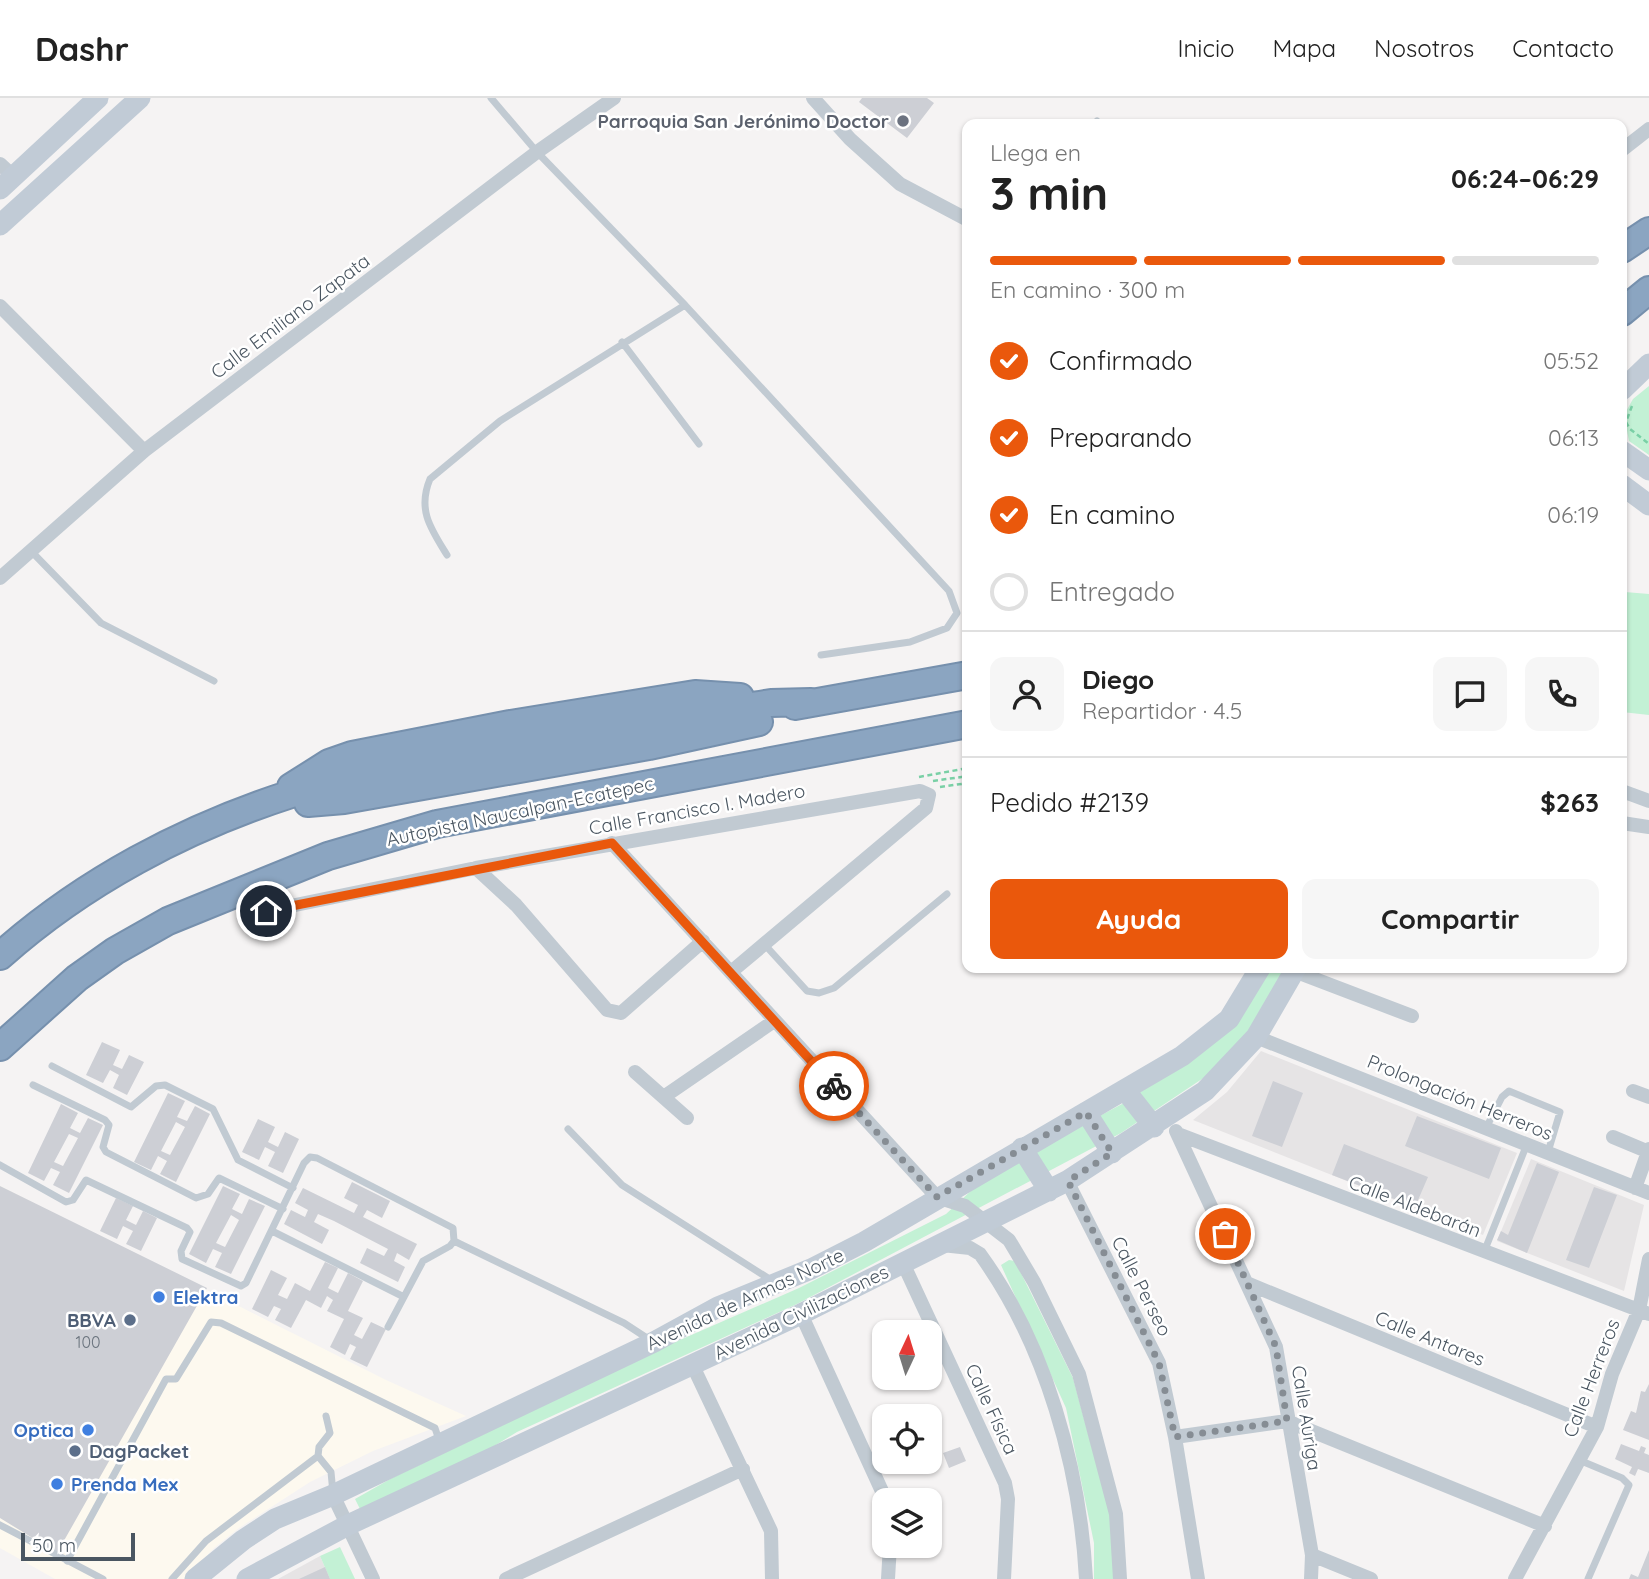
<!DOCTYPE html>
<html lang="es">
<meta charset="utf-8">
<style>
body{margin:0;font-family:Quicksand,sans-serif;background:#f6f6f6;color:#222;height:100vh;display:flex;flex-direction:column;font-size:26px;white-space:nowrap}
*{box-sizing:border-box;margin:0}
p{font-size:23px;color:#767676}
.icon{flex:none;width:38px;height:38px;fill:none;stroke:currentColor;stroke-width:2;stroke-linecap:round;stroke-linejoin:round}
.map{position:relative;flex:1;overflow:hidden}
.side{position:absolute;left:962px;top:21px;width:665px;height:854px;display:flex;flex-direction:column;background:#fff;border-radius:14px;box-shadow:0 2px 5px #0004}
.side>*{flex:none}
.needle{width:46px;rotate:4deg}
.fabs{position:absolute;left:872px;top:1222px;display:grid;gap:14px}
.fabs a{display:grid;place-items:center;width:70px;height:70px;border-radius:14px;background:#fff;box-shadow:0 2px 5px #0004;font-size:35px}
.scale{position:absolute;left:21px;bottom:18px;width:114px;box-sizing:border-box;padding-left:7px;border:4px solid #4a5661;border-top:0;font-size:19px;line-height:24px;white-space:nowrap;color:#4a5661;-webkit-text-stroke:5px #fff;paint-order:stroke}
.pin{position:absolute;display:grid;place-items:center;width:60px;height:60px;color:#fff;margin:-30px;border:4px solid #fff;border-radius:50%;box-shadow:0 2px 7px #0007}
.courier{position:absolute;display:grid;place-items:center;width:70px;height:70px;margin:-35px;border:5px solid #ea580c;border-radius:50%;background:#fff;color:#222;box-shadow:0 2px 9px #0007}
.head em{font-style:normal;font-weight:800}
.head div{display:flex;flex-direction:column-reverse}
.head{display:flex;align-items:center;justify-content:space-between;height:119px;padding:0 28px}
h1{font-size:46px;font-weight:800;line-height:52px}
.bar{display:grid;grid-template-columns:repeat(4,1fr);gap:10px 7px;align-content:center;height:84px;padding:0 28px}
.bar i{height:9px;border-radius:5px;background:#e0e0e0}
.bar .on{background:#ea580c}
.bar p{grid-column:span 4}
.line{display:flex;align-items:center;gap:18px;padding:0 28px;border-top:2px solid #e0e0e0}
.line div{flex:1}
.round{display:grid;place-items:center;flex:none;width:74px;height:74px;border-radius:14px;background:#f6f6f6}
ol{padding:0 28px;list-style:none}
li{display:flex;align-items:center;gap:21px;height:77px}
li p{margin-inline-start:auto}
li .icon{padding:7px;border-radius:50%;background:#ea580c;color:#fff;stroke-width:4}
li:last-child{color:#767676}
li i{width:38px;height:38px;border:4px solid #e0e0e0;border-radius:50%}
.action{display:flex;gap:14px;margin-top:auto;padding:14px 28px}
.action a{flex:1;height:80px;border-radius:14px;background:#ea580c;color:#fff;font-size:28px;font-weight:800;line-height:80px;text-align:center}
.action a+a{background:#f6f6f6;color:#222}
header{display:flex;align-items:center;gap:42px;box-sizing:border-box;height:98px;padding:0 35px;background:#fff;border-bottom:2px solid #e0e0e0}
header strong{font-size:33px}
nav{display:flex;gap:38px;margin-inline-start:auto;font-size:24px}
.map>svg:first-child{display:block}
.commercial{fill:#fdf9ef}
.education{fill:#e6e4e5}
.green{fill:#c3f1d5}
.building{fill:#cdcfd5;fill-rule:evenodd}
.lines{fill:none;stroke-linecap:round;stroke-linejoin:round}
.highway-casing{stroke:#7690ad;stroke-width:30}
.path{stroke:#7ad0a6;stroke-width:2.5;stroke-dasharray:5 3.5;stroke-linecap:butt}
.lane{stroke:#c1cad2;stroke-width:7}
.street{stroke:#c1cad2;stroke-width:14}
.secondary{stroke:#c1cbd6;stroke-width:21}
.highway{stroke:#8ba5c1;stroke-width:26}
.done{stroke:#868d94;stroke-width:7;stroke-dasharray:0 12.6}
.route{stroke:#ea580c;stroke-width:9}
.worship-dot{fill:#6b7280;stroke:#fff;stroke-width:2.5}
.shop-dot{fill:#3f7fe0;stroke:#fff;stroke-width:2.5}
.service-dot{fill:#5c6f8a;stroke:#fff;stroke-width:2.5}
.labels{text-anchor:middle;dominant-baseline:central;stroke-width:5;stroke-linejoin:round;paint-order:stroke}
.number-label{font-size:16px;fill:#6b747e}
.worship-label{font-size:19px;font-weight:bold;fill:#5b616d;stroke:#fff;text-anchor:end}
.street-label{font-size:19px;fill:#4a5661;stroke:#fff}
.shop-label{font-size:19px;font-weight:bold;fill:#366cbe;stroke:#fff;text-anchor:start}
.service-label{font-size:19px;font-weight:bold;fill:#4e5e75;stroke:#fff;text-anchor:end}
</style>
<header>
<strong>Dashr</strong>
<nav><a>Inicio</a><a>Mapa</a><a>Nosotros</a><a>Contacto</a></nav>
</header>
<div class="map">
<svg width="1649" height="1481" viewBox="0 0 1649 1481">
<rect width="100%" height="100%" fill="#f5f3f3"/>
<path class="commercial" d="M0 1088 386 1282 466 1318 373 1353 310 1384 239 1430 214 1450 185 1481H55L0 1450Z"/>
<path class="education" d="M1261 953 1517 1055 1483 1137 1193 1022 1227 994Z
M1531 1061 1644 1107 1624 1193 1497 1143Z
M320 1458 330 1481H278Z"/>
<path class="green" d="M1649 288V357L1629 343 1624 317 1633 301Z
M1625 494 1649 496V617L1622 614V496Z
M1270 870H1287L1250 938 1205 979 1121 1035 797 1206 517 1334 478 1358 361 1413 355 1401 392 1380 673 1245 799 1190 946 1116 987 1078 1122 1006 1190 962Z
M1009 1162 1015 1163 1073 1280 1110 1416 1115 1481H1094V1445L1066 1310 1001 1167Z
M340 1449 355 1481H330L320 1458Z"/>
<path class="building" d="M862 0H927L934 5 907 40 859 4Z
M102 944 120 952 113 967 122 971 129 957 144 964 127 997 113 990 119 977 110 972 103 985 86 977Z
M1273 983 1303 995 1282 1049 1252 1038Z
M168 995 185 1003 177 1019 187 1023 195 1008 210 1016 176 1084 160 1076 167 1063 158 1058 151 1072 134 1064ZM176 1024 185 1029 170 1057 161 1053Z
M61 1006 78 1015 70 1030 80 1035 88 1020 103 1027 69 1095 53 1087 60 1074 51 1070 44 1083 28 1075ZM69 1036 78 1040 63 1068 54 1064Z
M1417 1018 1501 1050 1489 1081 1405 1048Z
M258 1021 275 1029 268 1044 278 1049 285 1034 299 1041 283 1075 268 1068 275 1054 265 1049 259 1062 242 1054Z
M1344 1046 1428 1079 1415 1109 1332 1077Z
M1537 1065 1559 1074 1527 1155 1497 1142 1501 1133 1508 1137Z
M352 1084 390 1103 382 1120 367 1112 363 1119 417 1146 409 1162 397 1155 394 1163 405 1169 398 1184 360 1165 367 1150 384 1158 388 1151 334 1123 318 1116 314 1124 329 1132 322 1146 284 1126 291 1112 305 1119 308 1112 295 1105 303 1090 354 1115 358 1107 344 1100Z
M0 1088 207 1190 57 1455 0 1420Z
M223 1088 240 1096 232 1111 242 1116 249 1101 265 1108 231 1176 215 1169 222 1155 213 1151 206 1165 189 1156ZM231 1117 239 1122 225 1149 216 1145Z
M1594 1089 1617 1097 1589 1170 1566 1162Z
M116 1100 133 1108 126 1122 136 1127 143 1113 157 1120 141 1153 126 1146 133 1133 123 1128 117 1141 100 1133Z
M325 1164 338 1170 328 1190 338 1195 348 1175 363 1183 348 1213 363 1220 354 1237 362 1241 371 1224 386 1231 367 1269 350 1261 356 1249 350 1246 345 1257 330 1249 344 1221 327 1213 333 1202 327 1198 321 1210 306 1202 291 1230 275 1222 281 1211 274 1208 268 1219 252 1211 271 1172 287 1180 278 1197 287 1201 295 1185 310 1193Z
M1649 1286V1342L1623 1332 1631 1313 1636 1315 1641 1293 1645 1294Z
M1621 1346 1639 1353 1641 1348 1646 1350 1644 1355 1649 1357V1375L1638 1371 1635 1378 1629 1375 1632 1369 1615 1361Z
M960 1349 966 1363 949 1370 943 1355Z
M1649 1452V1481H1629L1631 1476 1638 1479Z
M325 1469 330 1481H299Z"/>
<g class="lines">
<defs>
<path id="highway" d="M1622 151 1649 133
M1622 214 1649 192
M795 608 968 577
M291 689 329 665 352 657 510 626 695 596 740 599
M308 705 344 702 649 648 759 624
M0 858C83 784 185 730 291 696 344 679 402 669 456 658 561 638 666 622 771 605L811 604
M0 949 77 880 115 853 168 823 328 758 437 726 968 626"/>
</defs>
<use href="#highway" class="highway-casing"/>
<path class="path" d="M1632 308 1626 324 1630 331 1649 346
M963 527 968 535
M919 679 968 670
M933 683 968 678
M940 689 968 685"/>
<path class="lane" d="M491 0 537 54 685 207 949 493 957 515 947 530 910 544 821 557
M1094 26 1097 23
M622 244 699 346
M31 453 101 525 214 583
M447 457C431 431 417 412 430 381L500 323 685 207
M765 847 807 893 819 895 834 890 947 796
M52 968 131 1009 156 988 165 987 213 1011 238 1062 293 1090
M33 987 105 1022 109 1027 103 1049 106 1054 196 1100 208 1096 219 1080 283 1111
M1486 1030 1502 999 1509 993 1560 1014 1548 1054
M568 1031 622 1087 771 1182
M0 1067 66 1104 73 1102 86 1082 187 1130 190 1134 181 1153 182 1161 241 1188 246 1185 304 1065 310 1059 317 1060 453 1130 454 1143 624 1225 650 1242
M272 1133 404 1199
M1484 1154 1527 1046
M388 1229 423 1163 450 1148 454 1143
M318 1358 331 1374 333 1395
M1579 1362 1622 1380 1629 1387 1588 1481
M0 1427 103 1481
M67 1463 166 1281H176L211 1224 221 1225 435 1330 440 1345
M172 1481 206 1443 318 1358 319 1349 330 1335 326 1318"/>
<path class="street" d="M813 0 850 41 900 86 968 122
M1622 52 1649 31
M0 66 14 79
M0 208 144 353
M0 480 144 353 537 54 614 0
M1622 693 1649 703
M1622 725 1649 729
M612 745 937 1099 965 1108 1009 1142 1034 1184 1079 1276 1116 1416 1120 1481
M476 770 516 807 607 912 621 915 703 843
M266 813 476 770 920 693 929 697 926 710 731 874
M1294 873 1412 918
M1256 939 1649 1095
M635 974 687 1020
M1633 993 1649 999
M665 998 774 923
M1176 1033 1276 1249 1312 1457 1311 1481
M1178 1036 1649 1216
M1613 1039 1649 1054
M1067 1083 1159 1265 1175 1339 1198 1481
M1635 1090 1649 1051
M942 1147 970 1150 980 1156C1046 1247 1080 1370 1086 1481
M903 1165 1005 1385 1008 1401 1004 1481
M1249 1186 1597 1329
M801 1216 886 1402
M692 1266 771 1433 772 1481
M1175 1339 1287 1323 1545 1428
M333 1397 373 1481
M1312 1457 1371 1481
M506 1481 743 1371
M888 1481 890 1447
M1515 1481 1597 1329 1612 1276 1639 1212 1649 1161"/>
<path class="secondary" d="M0 91 98 0
M0 127 140 0
M1622 292 1649 266
M1622 353 1649 372
M1622 387 1649 407
M1125 992 1154 1029
M1086 1014 1112 1055
M1022 1050 1049 1093
M195 1481 243 1442 275 1421 333 1397 654 1244 718 1209 811 1171 864 1144 1182 958 1229 921 1260 870
M247 1481 348 1427 801 1216 1067 1083 1205 993 1256 939 1296 870"/>
<use href="#highway" class="highway"/>
</g>
<g class="lines">
<path class="done" d="M834 988 937 1099 1086 1014 1112 1055 1068 1083 1159 1265 1175 1339 1287 1323 1276 1249 1225 1136"/>
<path class="route" d="M266 813 612 745 834 988"/>
</g>
<circle class="worship-dot" cx="903" cy="23" r="7"/>
<g class="shop-dot">
<circle cx="159" cy="1199" r="7"/>
<circle cx="88" cy="1332" r="7"/>
<circle cx="57" cy="1386" r="7"/>
</g>
<g class="service-dot">
<circle cx="130" cy="1222" r="7"/>
<circle cx="75" cy="1353" r="7"/>
</g>
<g class="labels">
<g class="number-label">
<text x="88" y="1244">100</text>
</g>
<g class="worship-label">
<text x="889" y="23">Parroquia San Jerónimo Doctor</text>
</g>
<g class="street-label">
<text transform="translate(290 218) rotate(-37)">Calle Emiliano Zapata</text>
<text transform="translate(697 711) rotate(-10)">Calle Francisco I. Madero</text>
<text transform="translate(520 713) rotate(-12)">Autopista Naucalpan-Ecatepec</text>
<text transform="translate(1460 999) rotate(22)">Prolongación Herreros</text>
<text transform="translate(1415 1108) rotate(21)">Calle Aldebarán</text>
<text transform="translate(1142 1188) rotate(63)">Calle Perseo</text>
<text transform="translate(745 1201) rotate(-25)">Avenida de Armas Norte</text>
<text transform="translate(801 1214) rotate(-26)">Avenida Civilizaciones</text>
<text transform="translate(1430 1240) rotate(22)">Calle Antares</text>
<text transform="translate(1591 1280) rotate(-69)">Calle Herreros</text>
<text transform="translate(992 1311) rotate(65)">Calle Física</text>
<text transform="translate(1307 1320) rotate(81)">Calle Auriga</text>
</g>
<g class="shop-label">
<text x="173" y="1199">Elektra</text>
<text x="74" y="1332" text-anchor="end">Optica</text>
<text x="71" y="1386">Prenda Mex</text>
</g>
<g class="service-label">
<text x="116" y="1222">BBVA</text>
<text x="89" y="1353" text-anchor="start">DagPacket</text>
</g>
</g>
</svg>
<div class="fabs">
<a><svg class="needle" viewBox="-14 -14 28 28"><path d="M0-13l5 13h-10z" fill="#e53935"/><path d="M0 13l5-13h-10z" fill="#767676"/></svg></a>
<a><svg class="icon" aria-label="locate" viewBox="0 0 24 24"><circle cx="12" cy="12" r="6"/><path d="M12 2v4M12 18v4M2 12h4M18 12h4"/></svg></a>
<a><svg class="icon" aria-label="layers" viewBox="0 0 24 24"><path d="M12 4l9 5-9 5-9-5zM3 14l9 5 9-5"/></svg></a>
</div>
<div class="scale">50 m</div>
<div class="pin" style="left:1225px;top:1136px;background:#ea580c"><svg class="icon" aria-label="bag" viewBox="0 0 24 24"><path d="M5 8h14l-1 12H6zM9 8a3 3 0 0 1 6 0"/></svg></div>
<div class="pin" style="left:266px;top:813px;background:#1f2937"><svg class="icon" aria-label="home" viewBox="0 0 24 24"><path d="M3 11l9-7 9 7M6 9v11h12V9"/></svg></div>
<div class="courier" style="left:834px;top:988px"><svg class="icon" aria-label="bike" viewBox="0 0 24 24"><circle cx="6" cy="16" r="4"/><circle cx="18" cy="16" r="4"/><path d="M6 16l4-8h5l3 8M10 8l3 8H6M13 5h3"/></svg></div>
<section class="side">
<div class="head"><div><h1>3 min</h1><p>Llega en</p></div><em>06:24–06:29</em></div>
<div class="bar"><i class="on"></i><i class="on"></i><i class="on"></i><i></i><p>En camino · 300 m</p></div>
<ol>
<li><svg class="icon" aria-label="check" viewBox="0 0 24 24"><path d="M5 12l5 5 9-10"/></svg>Confirmado<p>05:52</p></li>
<li><svg class="icon" aria-label="check" viewBox="0 0 24 24"><path d="M5 12l5 5 9-10"/></svg>Preparando<p>06:13</p></li>
<li><svg class="icon" aria-label="check" viewBox="0 0 24 24"><path d="M5 12l5 5 9-10"/></svg>En camino<p>06:19</p></li>
<li><i></i>Entregado</li>
</ol>
<div class="line" style="height:126px"><a class="round"><svg class="icon" aria-label="person" viewBox="0 0 24 24"><circle cx="12" cy="8" r="4"/><path d="M4 21q1-7 8-7t8 7"/></svg></a><div><b>Diego</b><p>Repartidor · 4.5</p></div><a class="round"><svg class="icon" aria-label="chat" viewBox="0 0 24 24"><path d="M4 5h16v11H9l-5 4z"/></svg></a><a class="round"><svg class="icon" aria-label="phone" viewBox="0 0 24 24"><path d="M5 4h4l2 5-3 2q2 4 5 5l2-3 5 2v4C11 20 4 13 5 4z"/></svg></a></div>
<div class="line" style="height:91px"><div>Pedido #2139</div><b>$263</b></div>
<div class="action"><a>Ayuda</a><a>Compartir</a></div>
</section>
</div>
